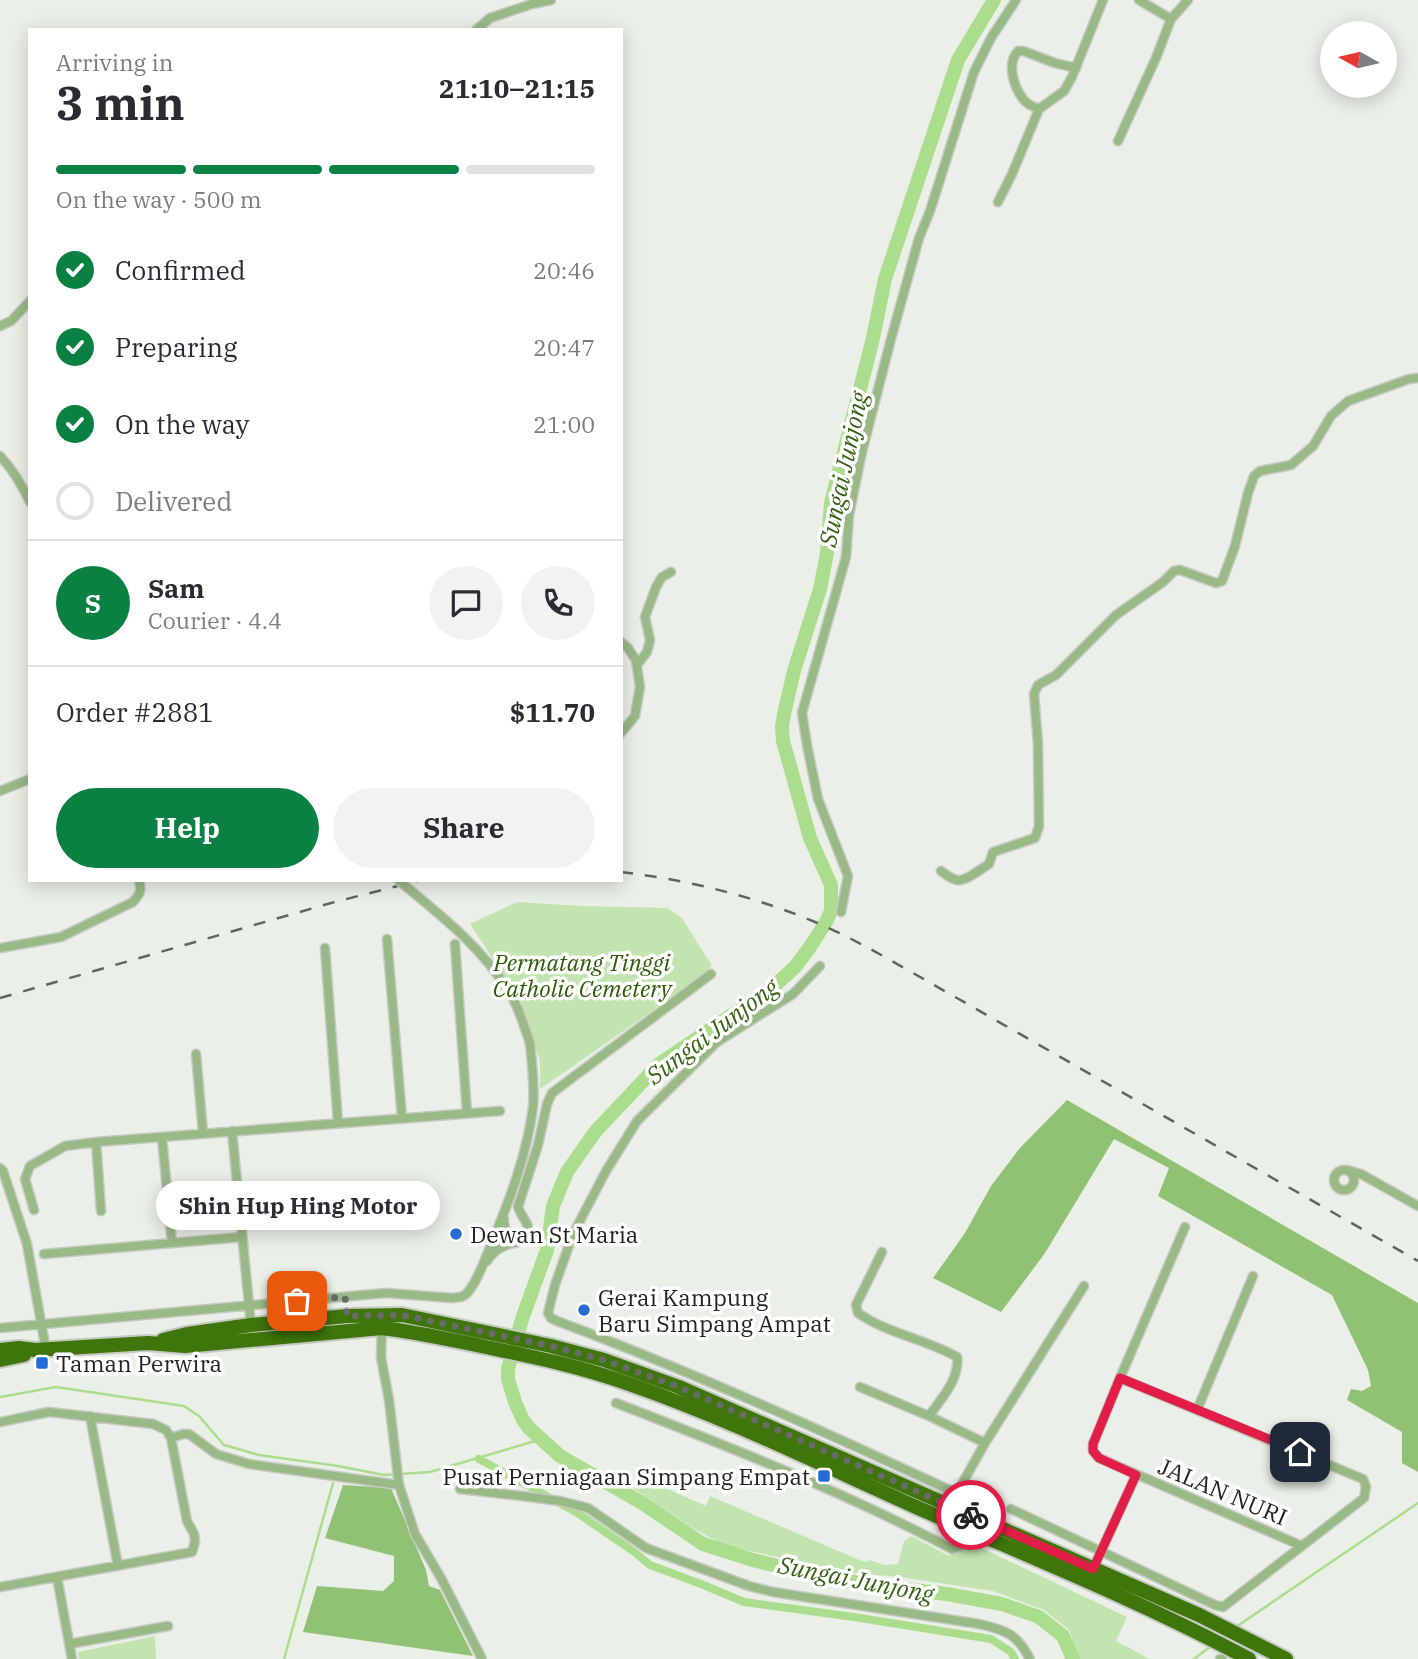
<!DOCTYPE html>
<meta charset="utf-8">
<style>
body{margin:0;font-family:"IBM Plex Serif",serif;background:#f2f2f3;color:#2b2b33;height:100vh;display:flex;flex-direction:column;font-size:26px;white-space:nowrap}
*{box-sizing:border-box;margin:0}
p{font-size:23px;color:#7c7c81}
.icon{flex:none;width:38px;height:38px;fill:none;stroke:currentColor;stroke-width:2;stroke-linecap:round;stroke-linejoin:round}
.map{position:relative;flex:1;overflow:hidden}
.drawer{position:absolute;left:28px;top:28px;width:595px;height:854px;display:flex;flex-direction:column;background:#fff;border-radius:0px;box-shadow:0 4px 18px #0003}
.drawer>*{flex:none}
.needle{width:46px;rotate:278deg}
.buttons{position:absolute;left:1320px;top:21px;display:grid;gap:14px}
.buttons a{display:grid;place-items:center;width:77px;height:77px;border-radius:50%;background:#fff;box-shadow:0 4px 18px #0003;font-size:35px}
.pin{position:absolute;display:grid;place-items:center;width:60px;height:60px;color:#fff;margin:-30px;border-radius:14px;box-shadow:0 4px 10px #0006}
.courier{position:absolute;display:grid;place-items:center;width:70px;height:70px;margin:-35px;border:5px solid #e11d48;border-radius:50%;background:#fff;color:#222;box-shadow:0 2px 9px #0007}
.bubble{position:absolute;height:49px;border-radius:24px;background:#fff;box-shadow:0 4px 18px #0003;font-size:23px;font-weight:800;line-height:49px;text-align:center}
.overview em{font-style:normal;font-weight:800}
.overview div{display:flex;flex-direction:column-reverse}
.overview{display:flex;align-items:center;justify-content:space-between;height:119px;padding:0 28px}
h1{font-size:46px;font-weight:800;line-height:52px}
.bar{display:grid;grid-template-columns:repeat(4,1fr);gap:10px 7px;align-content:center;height:84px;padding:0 28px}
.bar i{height:9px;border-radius:5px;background:#e1e1e2}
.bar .on{background:#0b8043}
.bar p{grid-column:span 4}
.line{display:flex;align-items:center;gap:18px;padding:0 28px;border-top:2px solid #e1e1e2}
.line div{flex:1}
.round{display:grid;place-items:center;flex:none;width:74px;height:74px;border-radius:37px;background:#f2f2f3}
ol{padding:0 28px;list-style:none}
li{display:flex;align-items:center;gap:21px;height:77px}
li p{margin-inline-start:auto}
li .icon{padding:7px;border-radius:50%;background:#0b8043;color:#fff;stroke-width:4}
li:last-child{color:#7c7c81}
li i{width:38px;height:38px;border:4px solid #e1e1e2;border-radius:50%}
.cta{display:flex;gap:14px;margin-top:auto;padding:14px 28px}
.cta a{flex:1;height:80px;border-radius:42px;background:#0b8043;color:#fff;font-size:28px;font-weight:800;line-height:80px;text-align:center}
.cta a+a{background:#f2f2f3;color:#2b2b33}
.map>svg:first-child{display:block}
.green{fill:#c3e4b0}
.forest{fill:#91c174}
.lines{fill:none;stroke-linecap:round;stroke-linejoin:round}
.stream{stroke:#acdd8e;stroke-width:2.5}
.canal{stroke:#acdd8e;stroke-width:8}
.river{stroke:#acdd8e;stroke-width:14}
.street-casing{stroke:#c6cac3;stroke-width:11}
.highway-casing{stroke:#c6cac3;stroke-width:18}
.street{stroke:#99b986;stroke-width:8}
.highway{stroke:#3f750a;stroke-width:14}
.rail{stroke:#616460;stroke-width:2.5;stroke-dasharray:12 12;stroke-linecap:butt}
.street-bridge-casing{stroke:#c6cac3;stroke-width:11;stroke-linecap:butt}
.street-bridge{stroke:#99b986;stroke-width:8}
.done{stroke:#686b66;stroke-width:7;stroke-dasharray:0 12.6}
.route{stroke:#e11d48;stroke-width:9}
.poi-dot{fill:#236cd8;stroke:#fff;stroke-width:2.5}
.labels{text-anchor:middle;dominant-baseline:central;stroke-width:7;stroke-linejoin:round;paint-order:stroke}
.park-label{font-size:23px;font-style:italic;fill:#2f5a05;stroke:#fff}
.poi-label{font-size:23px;fill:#222421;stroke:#fff;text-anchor:start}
.street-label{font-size:23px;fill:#222421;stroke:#fff}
.water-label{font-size:24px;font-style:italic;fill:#376213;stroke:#fff}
</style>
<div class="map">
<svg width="1418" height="1659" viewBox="0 0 1418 1659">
<rect width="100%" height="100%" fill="#eaefe7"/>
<path class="green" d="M517 902 580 906 667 908 682 918 712 966 671 998 540 1089V1061L522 1008 512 988 470 924Z
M638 1476 706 1506 710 1496 864 1562 870 1560 884 1565 898 1564 904 1541 911 1536 949 1556 952 1551 955 1552 971 1543 1127 1617 1116 1641 1150 1659H1080L1069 1630 1044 1610 993 1591 899 1577 845 1572 724 1545 691 1527 634 1489Z
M155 1636 156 1659H79L78 1652Z"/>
<path class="forest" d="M1067 1100 1418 1303V1472L1402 1463V1432L1347 1400 1351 1389 1362 1391 1371 1386 1368 1370 1332 1295 1158 1196 1169 1168 1114 1139 1045 1253 1001 1312 933 1278 965 1233 991 1186 1020 1148Z
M343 1485 391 1488 426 1570 429 1586 440 1590 473 1656 303 1632 317 1586 383 1591 394 1581V1556L325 1538Z"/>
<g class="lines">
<path class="stream" d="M0 1397 56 1387 184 1406 199 1416 224 1445 259 1455 338 1466 384 1475 430 1472 542 1439
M1236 1627 1418 1503
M284 1659 333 1483
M1194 1659 1211 1646"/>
<path class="canal" d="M479 1459 576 1512 633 1551 650 1565 701 1584 744 1602 854 1617 991 1639 1011 1652 1015 1659"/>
<path class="river" d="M994 0 958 60 885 279 873 338 831 503 827 553 820 589 794 671 784 714 782 727 783 741 810 838 831 885V911L826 922 810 947 795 967 772 988 659 1064 595 1132 567 1172 553 1206 547 1250 522 1319 508 1369V1379L515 1402 523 1420 529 1428 560 1456 642 1503 703 1544 753 1560 827 1578 879 1586 947 1594 1002 1604 1039 1617 1063 1636 1073 1659"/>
<defs>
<path id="street" d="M1139 0 1171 19
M476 30 490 18 532 4 551 0
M1039 109C1034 107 1028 105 1024 100 1014 88 1006 64 1018 51H1023L1055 63 1076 68
M1118 141 1156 58 1171 19 1188 0
M998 202 1012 174 1039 109 1064 91 1072 77 1103 0
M0 326 11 321 30 301
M0 456C13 470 22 485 30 502
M621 642 628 648 636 660 640 687 635 716 621 733
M637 665 647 652 650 640 645 617 656 587 662 577 671 572
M0 791 30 779
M941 871C945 874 952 879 957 880 965 882 982 868 989 864L993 852 1035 838 1039 826 1038 744 1034 694 1038 685 1056 675 1116 615 1163 582 1174 571 1180 570 1216 583 1222 581 1235 546 1248 493 1254 476 1260 471 1291 465 1313 446 1331 416 1348 401 1409 379 1418 378
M841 912 848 876 818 799 807 745 802 713 846 557 849 515 862 452 891 339 919 238 930 211 974 72 991 38 1016 0
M387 939 402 1118
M455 944 467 1113
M0 948 61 937 133 902C140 894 142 891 139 880
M325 948 338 1123
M820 966 793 994 717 1042 637 1121 606 1171 573 1234 555 1285 548 1313 551 1318 557 1321C693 1372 825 1432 956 1493
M196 1054 203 1133
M232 1131 251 1325
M162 1137 172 1243
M96 1142 101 1211
M0 1168 3 1171 27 1244 46 1350
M1334 1180a10 10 0 1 1 20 0a10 10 0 1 1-20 0Z
M1347 1170 1361 1174 1418 1206
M34 1210 25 1179 30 1166 65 1146 96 1142 500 1111
M504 1219C503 1230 509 1236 516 1243
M1185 1227 1120 1378 1093 1444V1451L1099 1458 1302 1546
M882 1252 856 1305 858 1313C888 1334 926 1339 957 1357 960 1379 941 1399 929 1416
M44 1254 242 1237
M487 1261C491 1255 497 1249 504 1246 512 1242 531 1241 528 1227 526 1220 520 1214 518 1207L538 1145 547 1104 552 1093 711 974
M0 1328 386 1293 452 1298C458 1297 463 1298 467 1293 477 1282 483 1264 489 1250 508 1204 527 1156 533 1107 535 1085 532 1064 530 1043
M382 1328 381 1357 389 1400 399 1485 415 1534 441 1578 482 1659
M860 1387 929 1416 985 1443
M616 1403C730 1447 844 1492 952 1549L960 1546 969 1530
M1197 1410 1253 1276
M90 1416 118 1566
M0 1422 49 1412 153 1424 166 1430 171 1438 187 1521 194 1534 195 1542 192 1552 0 1587
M171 1438 183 1434H189L216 1454 249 1464 399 1485
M460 1489 530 1497 560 1501 588 1508 646 1548 749 1586 773 1592 979 1624C1006 1630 1017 1634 1030 1659
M950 1505 985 1443 1084 1286
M1011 1509 1215 1605 1223 1607 1364 1498 1366 1487 1363 1479 1120 1378
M1093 1569 1136 1475
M57 1577 72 1659
M69 1644 168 1626
M1220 1659H1222"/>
<path id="highway" d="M163 1340 187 1334 251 1325 347 1316 402 1315 551 1346 604 1360 679 1387 1199 1615 1286 1659
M0 1350 19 1348 35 1350 148 1343 185 1346 382 1328C417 1332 451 1340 486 1347 534 1357 583 1367 629 1384 727 1418 822 1465 916 1507 1028 1556 1141 1601 1249 1659
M0 1360 24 1355"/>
</defs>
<use href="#street" class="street-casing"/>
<use href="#highway" class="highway-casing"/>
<use href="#street" class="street"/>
<use href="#highway" class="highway"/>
<path class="rail" d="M621 872C688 880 753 896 815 922 846 935 876 952 906 969L1418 1261
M0 998 331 903 421 880"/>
<defs>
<path id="street-bridge" d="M398 880C438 913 482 947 509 992 519 1007 524 1026 530 1043"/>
</defs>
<use href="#street-bridge" class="street-bridge-casing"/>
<use href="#street-bridge" class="street-bridge"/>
</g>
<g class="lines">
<path class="done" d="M297 1301 345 1297 347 1316 402 1315 551 1346 604 1360 679 1387 971 1515"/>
<path class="route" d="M971 1515 1093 1569 1136 1475 1099 1458 1093 1451V1444L1120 1378 1300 1452"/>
</g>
<g class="poi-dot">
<circle cx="456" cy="1234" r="7"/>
<circle cx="584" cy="1310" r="7"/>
<rect x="35" y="1356" width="14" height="14" rx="3.5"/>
<rect x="817" y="1469" width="14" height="14" rx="3.5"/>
</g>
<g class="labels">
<g class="park-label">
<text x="582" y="962">Permatang Tinggi<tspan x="582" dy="26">Catholic Cemetery</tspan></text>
</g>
<g class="poi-label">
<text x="470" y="1234">Dewan St Maria</text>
<text x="598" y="1297">Gerai Kampung<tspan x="598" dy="26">Baru Simpang Ampat</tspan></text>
<text x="56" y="1363">Taman Perwira</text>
<text x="810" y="1476" text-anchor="end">Pusat Perniagaan Simpang Empat</text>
</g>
<g class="street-label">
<text transform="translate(1223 1491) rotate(23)">JALAN NURI</text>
</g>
<g class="water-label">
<text transform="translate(843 469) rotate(-78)">Sungai Junjong</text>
<text transform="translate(712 1031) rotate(-37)">Sungai Junjong</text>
<text transform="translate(856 1579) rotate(11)">Sungai Junjong</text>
</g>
</g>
</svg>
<div class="buttons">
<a><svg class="needle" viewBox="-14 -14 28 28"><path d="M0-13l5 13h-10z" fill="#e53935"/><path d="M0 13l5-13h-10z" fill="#7c7c81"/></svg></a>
</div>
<div class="pin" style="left:297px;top:1301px;background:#ea580c"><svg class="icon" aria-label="bag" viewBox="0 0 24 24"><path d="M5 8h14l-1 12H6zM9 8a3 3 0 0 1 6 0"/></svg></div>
<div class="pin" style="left:1300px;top:1452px;background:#1f2937"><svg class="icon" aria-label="home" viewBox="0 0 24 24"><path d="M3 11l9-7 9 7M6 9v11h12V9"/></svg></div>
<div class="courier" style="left:971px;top:1515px"><svg class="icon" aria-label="bike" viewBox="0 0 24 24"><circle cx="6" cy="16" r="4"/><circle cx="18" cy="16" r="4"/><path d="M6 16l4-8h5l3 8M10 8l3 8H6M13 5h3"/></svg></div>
<div class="bubble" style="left:156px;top:1181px;width:284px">Shin Hup Hing Motor</div>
<section class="drawer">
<div class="overview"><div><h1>3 min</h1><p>Arriving in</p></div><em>21:10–21:15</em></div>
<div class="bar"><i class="on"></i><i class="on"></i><i class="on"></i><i></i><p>On the way · 500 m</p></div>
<ol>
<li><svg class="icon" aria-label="check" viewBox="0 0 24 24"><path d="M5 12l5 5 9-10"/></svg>Confirmed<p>20:46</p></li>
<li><svg class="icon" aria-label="check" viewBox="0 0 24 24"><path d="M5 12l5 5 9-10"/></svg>Preparing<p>20:47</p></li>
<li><svg class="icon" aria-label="check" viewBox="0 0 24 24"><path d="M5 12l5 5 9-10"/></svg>On the way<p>21:00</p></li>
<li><i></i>Delivered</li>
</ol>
<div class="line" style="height:126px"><b class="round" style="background:#0b8043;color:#fff">S</b><div><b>Sam</b><p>Courier · 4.4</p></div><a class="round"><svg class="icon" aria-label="chat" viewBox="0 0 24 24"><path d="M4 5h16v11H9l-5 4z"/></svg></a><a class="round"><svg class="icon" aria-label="phone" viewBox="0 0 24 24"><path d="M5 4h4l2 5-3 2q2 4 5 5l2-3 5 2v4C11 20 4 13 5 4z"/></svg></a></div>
<div class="line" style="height:91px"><div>Order #2881</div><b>$11.70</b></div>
<div class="cta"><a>Help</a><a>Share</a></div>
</section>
</div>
